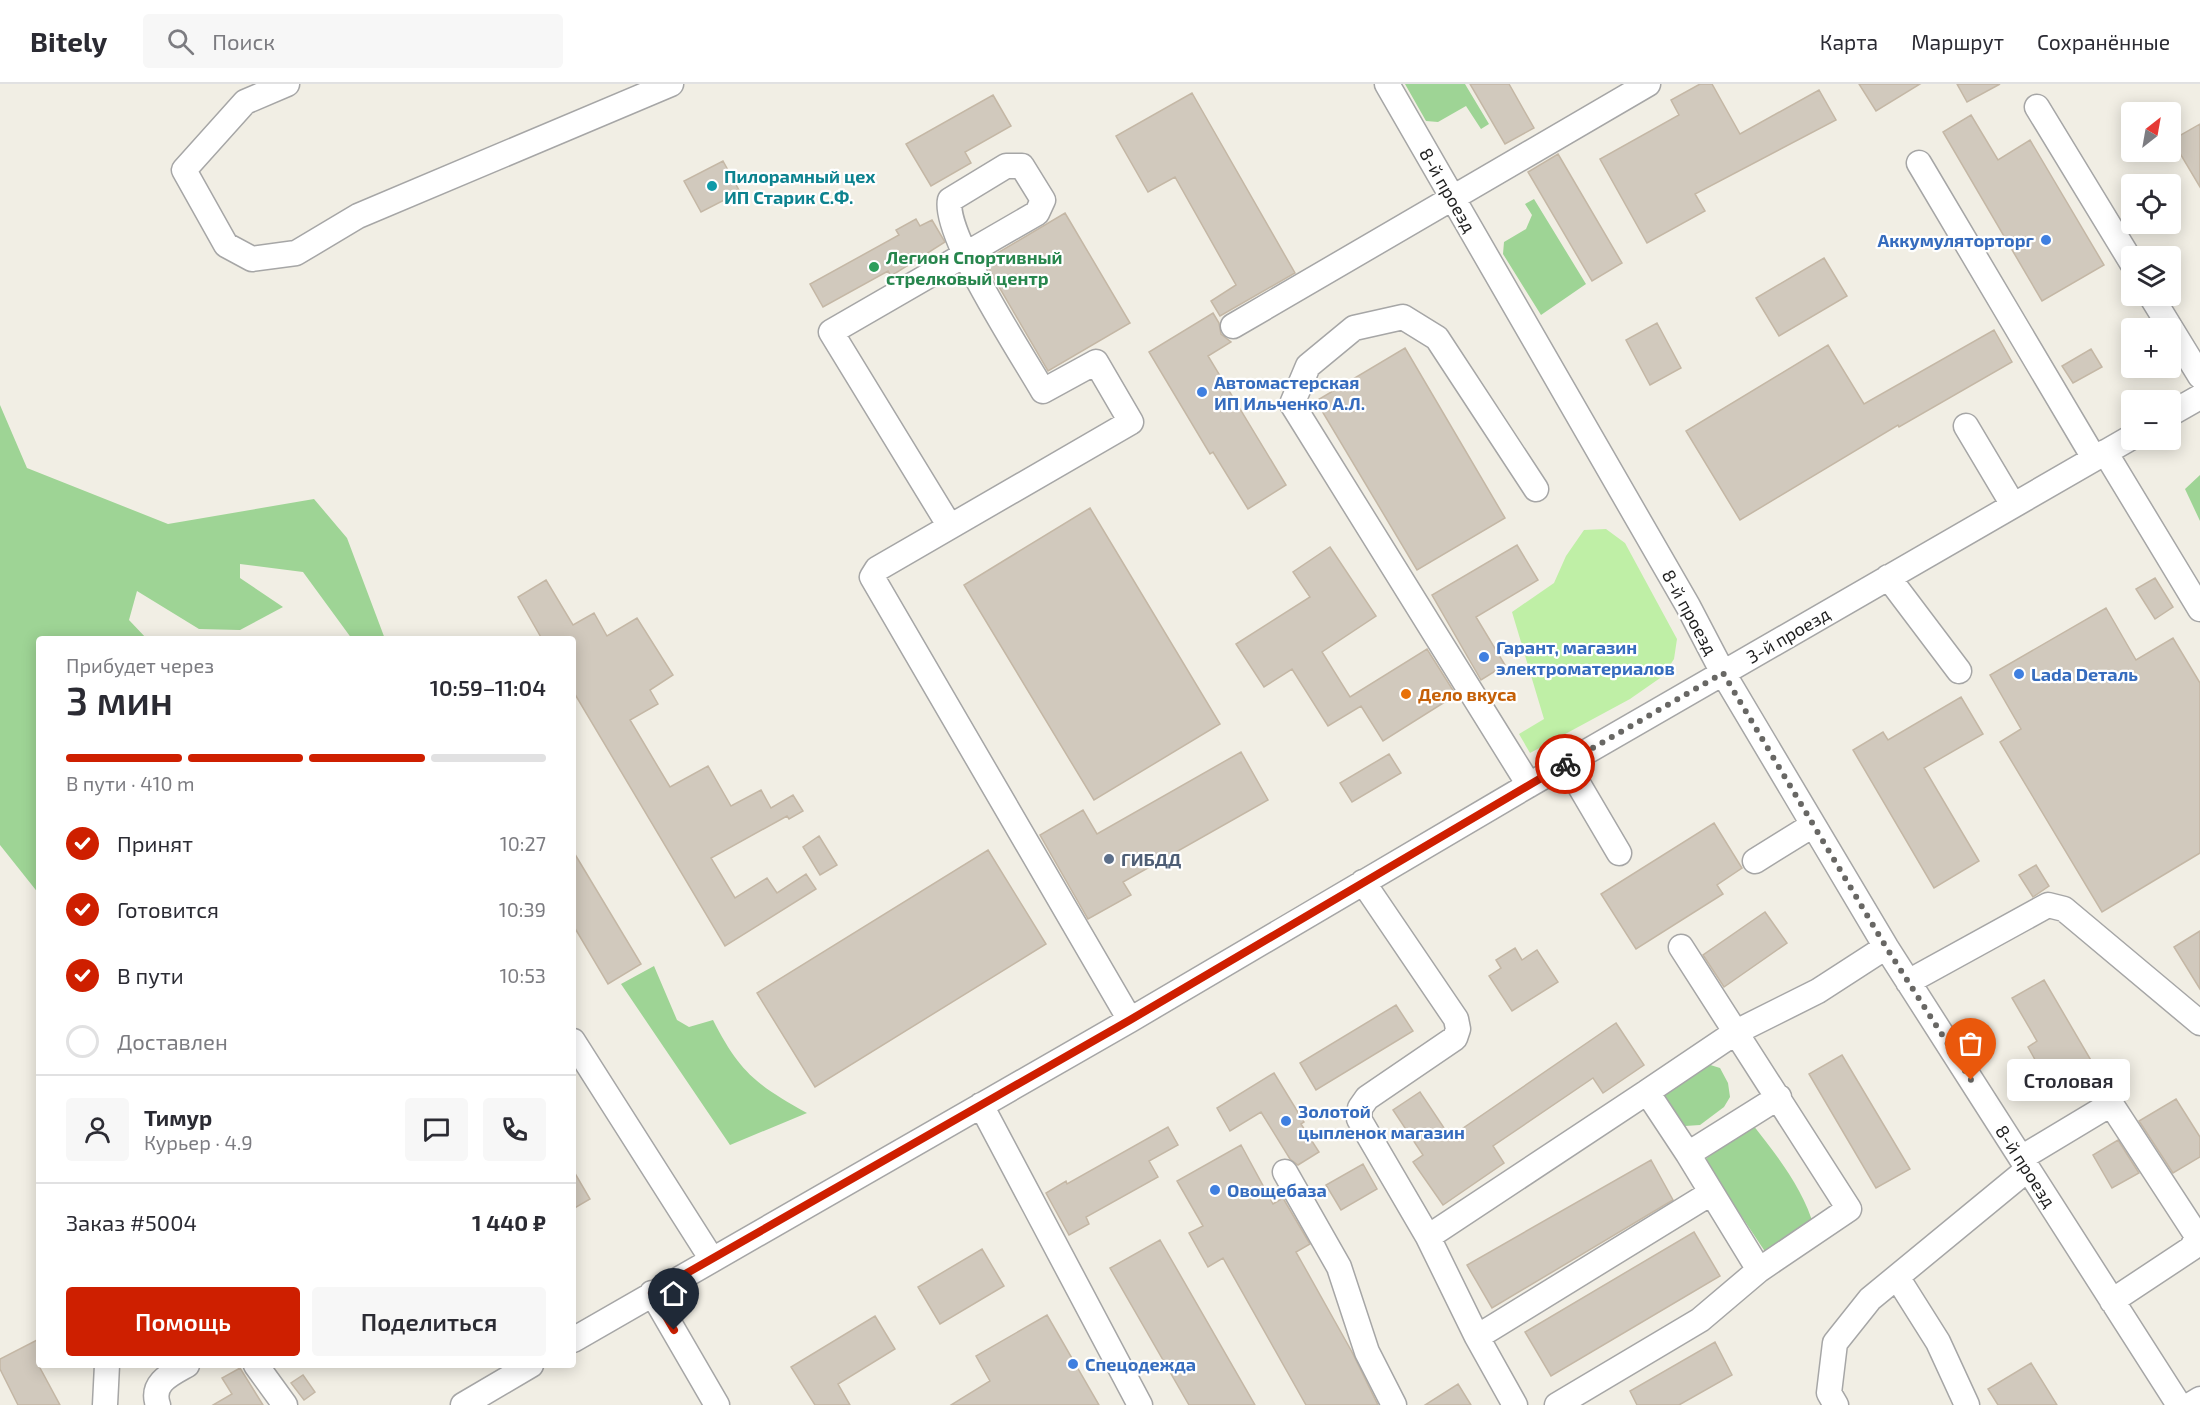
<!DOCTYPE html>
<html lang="ru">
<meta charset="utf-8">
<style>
body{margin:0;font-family:"Exo 2",sans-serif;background:#f7f7f7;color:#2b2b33;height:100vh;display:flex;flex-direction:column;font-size:22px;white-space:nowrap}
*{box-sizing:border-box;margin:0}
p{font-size:20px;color:#7c7c81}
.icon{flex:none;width:33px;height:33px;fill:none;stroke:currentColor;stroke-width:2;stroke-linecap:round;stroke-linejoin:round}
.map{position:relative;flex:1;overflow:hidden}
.panel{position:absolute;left:36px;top:552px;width:540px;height:732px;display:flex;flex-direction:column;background:#fff;border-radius:6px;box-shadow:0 3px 15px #0003}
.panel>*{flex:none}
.needle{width:39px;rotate:31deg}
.fabs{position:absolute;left:2121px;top:18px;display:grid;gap:12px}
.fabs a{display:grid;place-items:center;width:60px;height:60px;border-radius:6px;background:#fff;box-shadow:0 3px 15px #0003;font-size:30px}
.pin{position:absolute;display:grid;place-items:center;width:51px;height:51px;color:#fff;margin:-62px -26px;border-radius:50% 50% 50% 0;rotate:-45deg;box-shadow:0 0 6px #0007}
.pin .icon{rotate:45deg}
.courier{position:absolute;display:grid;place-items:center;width:60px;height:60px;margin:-30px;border:4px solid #ce1f00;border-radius:50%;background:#fff;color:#222;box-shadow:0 2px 8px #0007}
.bubble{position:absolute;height:42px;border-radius:6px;background:#fff;box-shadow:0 3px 15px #0003;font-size:20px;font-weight:600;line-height:42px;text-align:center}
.overview em{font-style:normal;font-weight:600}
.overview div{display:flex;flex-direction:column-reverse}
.overview{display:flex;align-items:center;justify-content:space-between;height:102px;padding:0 30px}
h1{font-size:39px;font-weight:600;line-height:45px}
.bar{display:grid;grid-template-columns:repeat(4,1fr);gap:9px 6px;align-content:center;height:72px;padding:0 30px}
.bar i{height:8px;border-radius:4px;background:#e1e1e2}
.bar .active{background:#ce1f00}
.bar p{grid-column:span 4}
.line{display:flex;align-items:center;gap:15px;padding:0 30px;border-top:2px solid #e1e1e2}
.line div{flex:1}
.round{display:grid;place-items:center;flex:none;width:63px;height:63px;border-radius:6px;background:#f7f7f7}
ol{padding:0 30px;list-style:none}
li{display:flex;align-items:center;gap:18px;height:66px}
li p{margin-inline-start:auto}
li .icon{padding:6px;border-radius:50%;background:#ce1f00;color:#fff;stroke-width:4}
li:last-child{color:#7c7c81}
li i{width:33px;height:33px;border:3px solid #e1e1e2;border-radius:50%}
.button{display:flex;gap:12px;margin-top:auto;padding:12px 30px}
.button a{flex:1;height:69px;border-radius:6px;background:#ce1f00;color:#fff;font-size:24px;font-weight:600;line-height:69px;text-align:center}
.button a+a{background:#f7f7f7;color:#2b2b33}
header{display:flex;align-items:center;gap:36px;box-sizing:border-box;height:84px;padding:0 30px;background:#fff;border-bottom:2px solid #e1e1e2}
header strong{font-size:28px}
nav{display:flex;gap:33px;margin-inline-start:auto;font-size:21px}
.search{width:420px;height:54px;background:#f7f7f7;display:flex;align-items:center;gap:15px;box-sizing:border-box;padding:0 21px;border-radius:6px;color:#7c7c81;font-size:22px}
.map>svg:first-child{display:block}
.grass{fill:#bfefa6}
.forest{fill:#9ed495}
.building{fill:#d1c9bd;stroke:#c4b7a5;stroke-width:1.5}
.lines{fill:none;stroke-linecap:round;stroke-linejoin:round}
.minor-casing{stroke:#a6a6a6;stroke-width:27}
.minor{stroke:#fff;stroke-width:24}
.done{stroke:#686764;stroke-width:6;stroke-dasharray:0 10.8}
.route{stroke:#ce1f00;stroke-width:8}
.culture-dot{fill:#0f9aa8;stroke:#fff;stroke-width:2}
.shop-dot{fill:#3f7fe0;stroke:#fff;stroke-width:2}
.leisure-dot{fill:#2e9e5b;stroke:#fff;stroke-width:2}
.food-dot{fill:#e8710a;stroke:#fff;stroke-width:2}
.service-dot{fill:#5c6f8a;stroke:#fff;stroke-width:2}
.labels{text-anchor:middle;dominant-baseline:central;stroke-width:4.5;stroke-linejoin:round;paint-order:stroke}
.culture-label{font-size:18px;font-weight:bold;fill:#0d838f;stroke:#fff;text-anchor:start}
.street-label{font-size:18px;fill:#1f1f1f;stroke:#fff}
.shop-label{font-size:18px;font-weight:bold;fill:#366cbe;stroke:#fff;text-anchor:start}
.leisure-label{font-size:18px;font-weight:bold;fill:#27864d;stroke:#fff;text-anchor:start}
.food-label{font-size:18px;font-weight:bold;fill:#c56008;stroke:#fff;text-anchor:start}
.service-label{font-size:18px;font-weight:bold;fill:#4e5e75;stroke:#fff;text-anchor:start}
</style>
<header>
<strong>Bitely</strong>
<div class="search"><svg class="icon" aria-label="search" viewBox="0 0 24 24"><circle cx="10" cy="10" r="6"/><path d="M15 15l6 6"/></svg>Поиск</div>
<nav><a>Карта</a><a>Маршрут</a><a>Сохранённые</a></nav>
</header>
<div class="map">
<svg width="2200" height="1321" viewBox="0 0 2200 1321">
<rect width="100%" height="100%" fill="#f1eee4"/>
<path class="grass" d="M1606 445 1625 459 1677 555 1674 575 1663 592 1630 615 1530 669 1519 650 1544 635 1512 528 1554 499 1566 472 1584 446Z"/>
<path class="forest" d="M1405 0H1465L1489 40 1481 45 1466 22 1438 38 1426 37Z
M1534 115 1586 200 1541 231 1503 170 1504 158 1526 145 1532 131 1525 120Z
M0 321 27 384 168 440 314 415 347 454 385 555H352L303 488 240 480V494L283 523 240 546 199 545 137 507 129 536 147 555H39V810L0 761Z
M2200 391V437L2185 405Z
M654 882 677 936 689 943 713 936C740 989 757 1001 807 1029L730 1061 621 900Z
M1704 979 1720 984 1728 999 1730 1013 1724 1023 1700 1041 1685 1042 1664 1011Z
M1753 1041C1776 1070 1804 1106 1814 1143L1766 1169 1704 1076Z"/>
<path class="building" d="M1470 0H1509L1534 44 1505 60Z
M1700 0H1712L1740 50 1819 6 1836 36 1695 110 1705 127 1647 159 1600 75 1679 31 1671 16Z
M1859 0H1920L1876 27Z
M1957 0H2000L1967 18Z
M1192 9 1295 189 1220 232 1211 217 1236 201 1175 93 1148 108 1116 52Z
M993 11 1011 42 965 68 971 79 931 102 906 60Z
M1971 31 1998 76 2030 56 2104 181 2042 217 1943 48Z
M2200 40V103L2172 56Z
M1558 70 1622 179 1592 197 1528 88Z
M723 77 740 108 701 128 684 97Z
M1065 129 1130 239 1048 287 984 177Z
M916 135 920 142 932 136 945 158 891 192 888 187 823 223 810 200 899 151 896 146Z
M1824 174 1847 212 1779 252 1756 214Z
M1213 229 1219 239 1221 250 1231 258 1208 272 1286 401 1248 425 1213 368 1210 370 1149 268Z
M1657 239 1681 284 1650 301 1626 256Z
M1994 246 2012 278 1899 343 1898 341 1740 436 1686 347 1828 261 1864 320Z
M1405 264 1505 434 1417 486 1316 317Z
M2091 265 2102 283 2073 299 2062 282Z
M1090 424 1220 640 1094 716 964 501Z
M1517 461 1538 496 1476 533 1505 581 1481 596 1432 511Z
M1330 463 1376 532 1322 568 1350 613 1427 565 1456 611 1383 657 1361 622 1328 642 1292 585 1264 603 1236 560 1310 513 1293 488Z
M2155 494 2173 523 2155 535 2136 505Z
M546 496 573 541 594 529 607 552 637 534 673 591 650 606 658 620 630 636 670 703 708 682 731 722 761 706 771 724 793 711 803 727 789 735 787 732 711 774 735 814 767 794 777 809 806 790 816 805 725 862 573 607V555H542L518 513Z
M2106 524 2136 576 2173 554 2200 599V769L2102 828 2000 658 2021 645 1990 591Z
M1961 613 1983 650 1924 684 1979 777 1934 804 1853 666 1883 648 1888 656Z
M1241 668 1268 716 1123 798 1131 811 1088 835 1040 751 1083 726 1097 750Z
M1389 670 1401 689 1352 718 1340 699Z
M1714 739 1742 784 1717 801 1723 810 1636 865 1601 810Z
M819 752 837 781 820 791 803 763Z
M988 766 1046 860 815 1003 757 909Z
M573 767 641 880 608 900 573 841Z
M2036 781 2049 802 2033 813 2019 791Z
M1765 828 1787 859 1724 903 1703 871Z
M2200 847V905L2174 863Z
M1515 864 1522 876 1537 866 1558 898 1512 927 1489 892 1501 884 1496 876Z
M2044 896 2099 990 2066 1009 2047 976 2038 981 2028 963 2037 957 2012 914Z
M1396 921 1413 947 1316 1006 1300 979Z
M1616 939 1644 981 1603 1009 1593 994 1493 1062 1504 1079 1443 1121 1413 1078 1423 1071 1393 1026 1420 1008 1450 1053Z
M1842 971 1910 1085 1876 1104 1809 990Z
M1274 989 1304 1038 1301 1040 1319 1068 1298 1081 1290 1075 1261 1028 1230 1047 1217 1024Z
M2176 1015 2200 1053V1073L2173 1089 2139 1037Z
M1168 1043 1178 1061 1149 1077 1158 1093 1086 1133 1089 1140 1069 1151 1046 1109 1066 1097 1067 1100Z
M2118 1056 2139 1089 2112 1104 2093 1071Z
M1241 1061 1273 1120 1283 1114 1310 1160 1296 1168 1352 1268 1378 1321H1306L1223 1174 1208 1183 1189 1149 1203 1142 1177 1097Z
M1651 1076 1673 1116 1492 1224 1467 1181Z
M1363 1080 1377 1105 1341 1126 1326 1101Z
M573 1086 590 1115 573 1125Z
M1694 1148 1720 1192 1551 1292 1525 1248Z
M1160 1156 1255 1321H1189L1110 1184Z
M982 1165 1004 1202 940 1240 918 1203Z
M1047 1231 1099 1321H951L990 1297 976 1272Z
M875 1232 895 1265 838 1300 850 1321H815L791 1283Z
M39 1255V1282L60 1321H18L0 1285V1275Z
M1715 1258 1732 1291 1679 1321H1637L1630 1307Z
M2031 1279 2057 1321H1998L1988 1305Z
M240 1284 263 1321H213L232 1310 222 1294Z
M303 1291 315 1308 304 1316 291 1299Z
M1458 1300 1471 1321H1425Z"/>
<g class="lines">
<defs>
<path id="minor" d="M287 0 245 18 184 86 226 161 252 175 296 169 358 132 671 0
M1387 0 1688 522 1723 589 1886 863 2179 1321
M2037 23 2132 179
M1919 79 2094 374
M2151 212 2200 292
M1233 242 1648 0
M2170 330 2200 313
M1966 342 2013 421
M2105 368 2200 525
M949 441 831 248 1037 129 1043 116 1022 82H1006L950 116C942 149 1023 272 1043 307L1096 278 1131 338 877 485 872 493 1130 936
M1888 493 1959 587
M1566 679 1619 769
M1529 701 1292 320 1308 282 1354 244 1403 233 1437 254 1536 405
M1755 777 1813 741
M1363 798 1456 935 1458 945 1455 954 1367 1014 1360 1024 1359 1035 1428 1153 1477 1253 1515 1321
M1681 863 1849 1125 1759 1186
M1908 898 2048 821 2064 825 2200 939
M573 957 711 1174
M981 1021 1140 1321
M1688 1070 1779 1013
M2021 1074 2106 1023H2113L2197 1152 2192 1164 2112 1217
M1285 1088 1339 1183 1367 1268 1394 1321
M1428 1153 1647 1008
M1897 1193 1938 1258 1967 1321
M652 1209 717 1321
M1477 1253 1711 1109
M573 1256 1130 936 1529 701 2132 353
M256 1281 285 1321
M105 1321 107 1281
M158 1321C150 1299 171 1290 187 1281
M463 1321 531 1281
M1557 1321 1700 1236 1759 1186 1688 1070 1647 1008 1736 948 1818 907 1886 863
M1836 1321 1829 1309 1835 1259 1870 1215 2028 1085
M2190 1321 2200 1315"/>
</defs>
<use href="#minor" class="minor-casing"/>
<use href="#minor" class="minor"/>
</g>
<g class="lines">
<path class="done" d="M1565 680 1723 589 1886 863 1971 996"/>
<path class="route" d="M674 1246 652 1209 1130 936 1565 680"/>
</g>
<circle class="culture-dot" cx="712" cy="102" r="6"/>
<g class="shop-dot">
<circle cx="2046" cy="156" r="6"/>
<circle cx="1202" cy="308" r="6"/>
<circle cx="1484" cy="573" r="6"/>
<circle cx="2019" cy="590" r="6"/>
<circle cx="1286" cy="1037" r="6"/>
<circle cx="1215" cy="1106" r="6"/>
<circle cx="1073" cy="1280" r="6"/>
</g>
<circle class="leisure-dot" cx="874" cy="183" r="6"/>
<circle class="food-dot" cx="1406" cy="610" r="6"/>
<circle class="service-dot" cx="1109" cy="775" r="6"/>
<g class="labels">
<g class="culture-label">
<text x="724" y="92">Пилорамный цех<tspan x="724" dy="21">ИП Старик С.Ф.</tspan></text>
</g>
<g class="street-label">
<text transform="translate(1448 106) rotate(60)">8-й проезд</text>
<text transform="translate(1690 528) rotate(61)">8-й проезд</text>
<text transform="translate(1788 551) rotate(-30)">3-й проезд</text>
<text transform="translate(2026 1082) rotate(57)">8-й проезд</text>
</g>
<g class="shop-label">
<text x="2034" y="156" text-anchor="end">Аккумуляторторг</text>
<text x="1214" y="298">Автомастерская<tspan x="1214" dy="21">ИП Ильченко А.Л.</tspan></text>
<text x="1496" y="563">Гарант, магазин<tspan x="1496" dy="21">электроматериалов</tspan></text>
<text x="2031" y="590">Lada Dеталь</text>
<text x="1298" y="1027">Золотой<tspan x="1298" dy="21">цыпленок магазин</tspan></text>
<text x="1227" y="1106">Овощебаза</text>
<text x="1085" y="1280">Спецодежда</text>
</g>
<g class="leisure-label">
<text x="886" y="173">Легион Спортивный<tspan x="886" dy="21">стрелковый центр</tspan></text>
</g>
<g class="food-label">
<text x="1418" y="610">Дело вкуса</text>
</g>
<g class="service-label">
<text x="1121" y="775">ГИБДД</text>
</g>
</g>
</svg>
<div class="fabs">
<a><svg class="needle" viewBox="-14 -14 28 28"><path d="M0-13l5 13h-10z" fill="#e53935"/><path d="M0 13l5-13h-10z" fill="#7c7c81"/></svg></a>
<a><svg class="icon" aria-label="locate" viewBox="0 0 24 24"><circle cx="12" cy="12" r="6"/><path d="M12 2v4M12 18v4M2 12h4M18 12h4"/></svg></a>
<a><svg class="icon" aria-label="layers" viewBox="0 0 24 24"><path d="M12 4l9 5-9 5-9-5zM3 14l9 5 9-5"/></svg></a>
<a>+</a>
<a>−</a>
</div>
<div class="pin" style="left:1971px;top:996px;background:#ea580c"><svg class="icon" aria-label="bag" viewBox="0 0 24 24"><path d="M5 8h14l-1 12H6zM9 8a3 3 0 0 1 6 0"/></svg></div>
<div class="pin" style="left:674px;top:1246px;background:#1f2937"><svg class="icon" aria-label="home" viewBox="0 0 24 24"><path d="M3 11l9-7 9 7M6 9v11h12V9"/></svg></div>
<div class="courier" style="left:1565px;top:680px"><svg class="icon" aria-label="bike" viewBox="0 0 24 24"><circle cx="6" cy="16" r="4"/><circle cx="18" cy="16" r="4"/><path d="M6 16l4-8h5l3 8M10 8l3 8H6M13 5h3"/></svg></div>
<div class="bubble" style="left:2007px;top:975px;width:123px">Столовая</div>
<section class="panel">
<div class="overview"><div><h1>3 мин</h1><p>Прибудет через</p></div><em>10:59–11:04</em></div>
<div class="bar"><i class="active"></i><i class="active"></i><i class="active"></i><i></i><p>В пути · 410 m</p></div>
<ol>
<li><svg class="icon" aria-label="check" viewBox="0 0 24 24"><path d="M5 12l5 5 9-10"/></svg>Принят<p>10:27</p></li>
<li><svg class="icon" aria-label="check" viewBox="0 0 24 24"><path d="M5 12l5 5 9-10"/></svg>Готовится<p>10:39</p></li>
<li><svg class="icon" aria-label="check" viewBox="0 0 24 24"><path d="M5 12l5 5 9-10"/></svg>В пути<p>10:53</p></li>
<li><i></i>Доставлен</li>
</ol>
<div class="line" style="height:108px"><a class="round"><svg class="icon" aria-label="person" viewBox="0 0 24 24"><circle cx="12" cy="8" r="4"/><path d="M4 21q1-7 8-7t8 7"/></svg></a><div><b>Тимур</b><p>Курьер · 4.9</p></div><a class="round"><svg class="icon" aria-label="chat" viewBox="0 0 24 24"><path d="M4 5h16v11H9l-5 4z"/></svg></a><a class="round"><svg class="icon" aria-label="phone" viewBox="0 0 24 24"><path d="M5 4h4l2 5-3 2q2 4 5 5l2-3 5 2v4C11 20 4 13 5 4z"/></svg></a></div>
<div class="line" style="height:78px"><div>Заказ #5004</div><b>1 440 ₽</b></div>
<div class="button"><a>Помощь</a><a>Поделиться</a></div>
</section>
</div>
